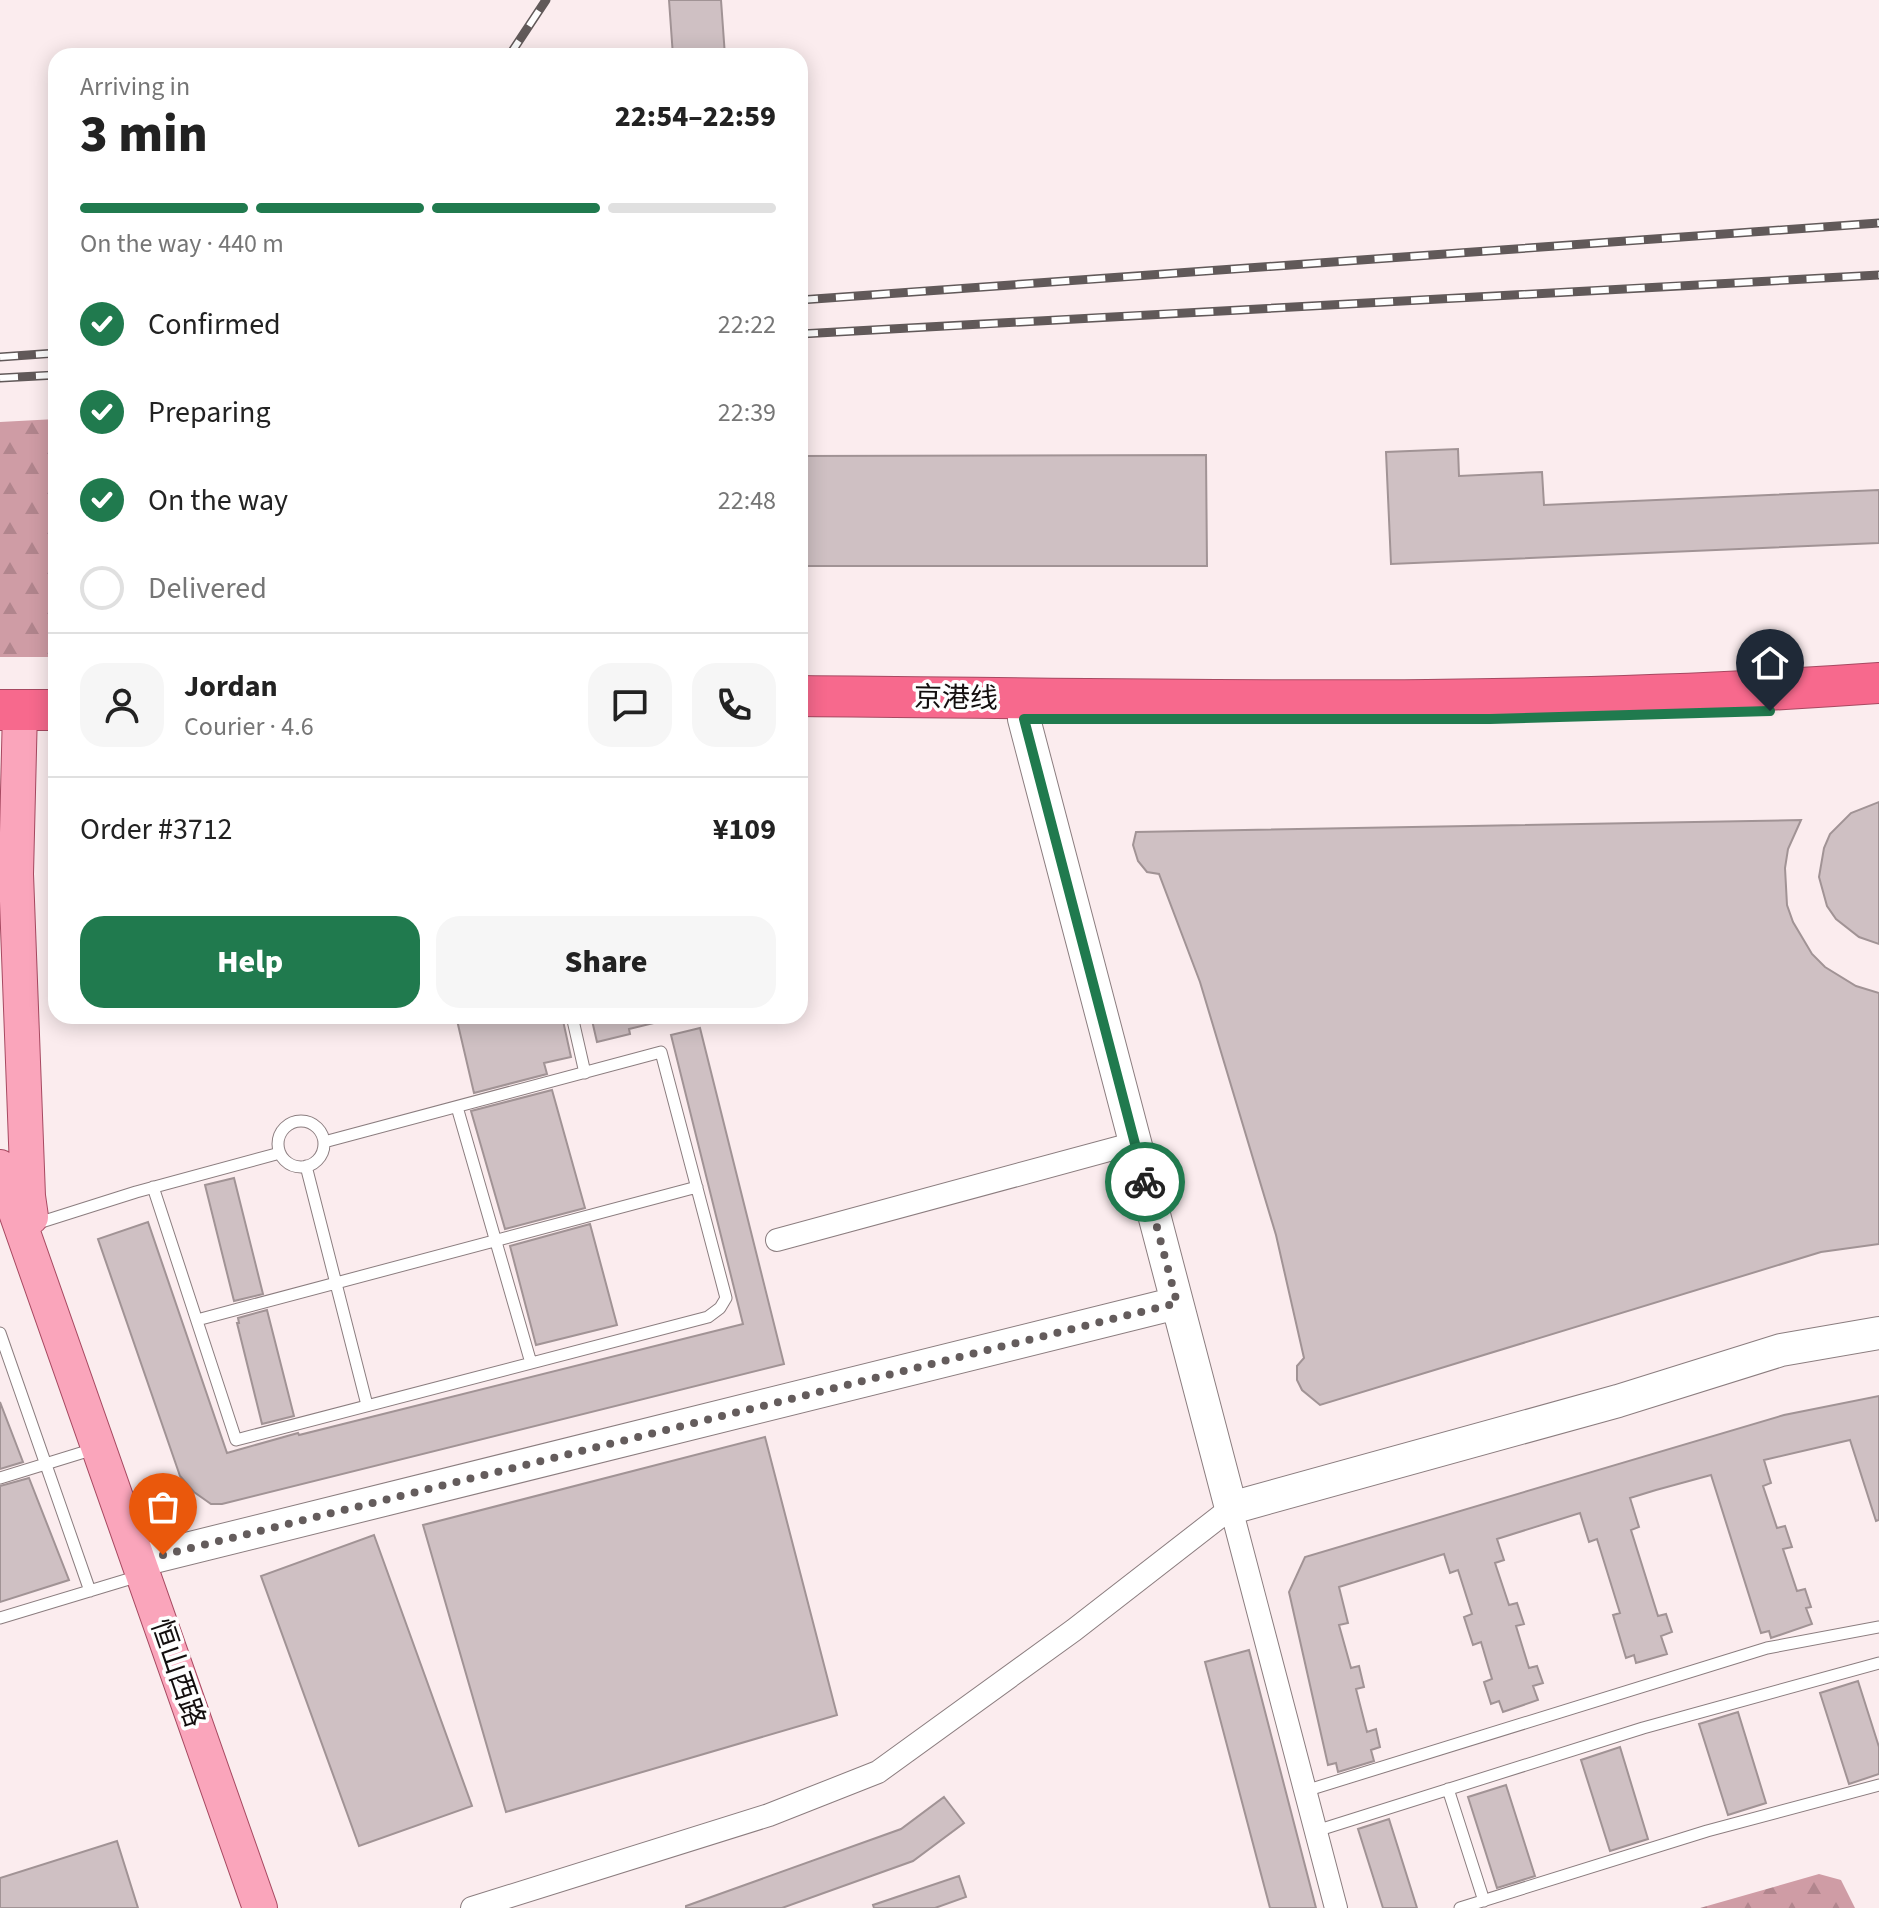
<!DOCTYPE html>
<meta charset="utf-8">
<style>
body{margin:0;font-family:"Source Sans 3","Noto Sans SC",sans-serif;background:#f6f6f6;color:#222;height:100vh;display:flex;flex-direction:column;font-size:30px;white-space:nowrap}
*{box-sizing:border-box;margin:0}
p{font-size:26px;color:#767676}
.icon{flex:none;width:44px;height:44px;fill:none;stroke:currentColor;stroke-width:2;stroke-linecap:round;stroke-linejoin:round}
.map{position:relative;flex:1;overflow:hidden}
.details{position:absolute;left:48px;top:48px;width:760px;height:976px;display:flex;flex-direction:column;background:#fff;border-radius:24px;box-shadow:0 4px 20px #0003}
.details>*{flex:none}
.pin{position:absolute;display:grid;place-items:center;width:68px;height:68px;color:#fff;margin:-82px -34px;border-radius:50% 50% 50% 0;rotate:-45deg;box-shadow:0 0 8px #0007}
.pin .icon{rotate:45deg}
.courier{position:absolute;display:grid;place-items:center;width:80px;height:80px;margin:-40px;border:6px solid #207a4e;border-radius:50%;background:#fff;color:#222;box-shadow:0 2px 10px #0007}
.summary em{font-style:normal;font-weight:800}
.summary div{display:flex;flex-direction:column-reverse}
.summary{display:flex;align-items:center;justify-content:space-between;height:136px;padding:0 32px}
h1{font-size:52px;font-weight:800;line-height:60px}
.bar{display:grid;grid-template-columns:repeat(4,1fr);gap:12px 8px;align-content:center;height:96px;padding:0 32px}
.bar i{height:10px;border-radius:6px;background:#e0e0e0}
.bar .active{background:#207a4e}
.bar p{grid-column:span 4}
.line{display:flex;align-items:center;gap:20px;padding:0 32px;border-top:2px solid #e0e0e0}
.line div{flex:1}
.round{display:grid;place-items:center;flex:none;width:84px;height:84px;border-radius:24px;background:#f6f6f6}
ol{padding:0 32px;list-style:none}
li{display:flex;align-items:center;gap:24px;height:88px}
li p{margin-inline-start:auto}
li .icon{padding:8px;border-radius:50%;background:#207a4e;color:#fff;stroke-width:4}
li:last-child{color:#767676}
li i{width:44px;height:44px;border:4px solid #e0e0e0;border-radius:50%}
.button{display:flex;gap:16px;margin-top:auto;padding:16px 32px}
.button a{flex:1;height:92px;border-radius:24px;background:#207a4e;color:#fff;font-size:32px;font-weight:800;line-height:92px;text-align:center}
.button a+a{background:#f6f6f6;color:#222}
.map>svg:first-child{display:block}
.forest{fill:url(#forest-firs)}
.building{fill:#cfc0c3;stroke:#a19395;stroke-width:2}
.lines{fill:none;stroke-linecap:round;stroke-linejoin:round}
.lane-casing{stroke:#8b7d7f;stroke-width:13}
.street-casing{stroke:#8b7d7f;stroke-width:24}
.secondary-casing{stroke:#8b7d7f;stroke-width:34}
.primary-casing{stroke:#a74961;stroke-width:36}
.highway-casing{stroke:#a74961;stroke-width:42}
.lane{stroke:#fff;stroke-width:11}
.street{stroke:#fff;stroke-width:22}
.secondary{stroke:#fff;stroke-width:32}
.primary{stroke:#faa5bb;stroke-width:34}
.highway{stroke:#f7698d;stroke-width:40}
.rail-casing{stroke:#615959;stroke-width:9}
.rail{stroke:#fefefe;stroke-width:6;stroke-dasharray:18;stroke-linecap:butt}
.done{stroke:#645c5c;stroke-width:8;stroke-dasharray:0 14.4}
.route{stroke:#207a4e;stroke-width:10}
.labels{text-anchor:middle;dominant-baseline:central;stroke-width:7;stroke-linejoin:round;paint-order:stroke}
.street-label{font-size:28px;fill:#130e0e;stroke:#fefefe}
</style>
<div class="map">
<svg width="1879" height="1908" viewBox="0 0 1879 1908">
<defs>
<pattern id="forest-firs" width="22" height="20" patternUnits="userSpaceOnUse" patternTransform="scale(2)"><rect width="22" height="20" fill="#cf9ca5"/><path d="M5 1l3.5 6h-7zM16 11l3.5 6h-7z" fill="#b1858d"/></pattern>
</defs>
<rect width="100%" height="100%" fill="#fbecee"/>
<path class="forest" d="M56 419V657H0V422Z
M1819 1874 1841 1880 1855 1908H1700Z"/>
<path class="building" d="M669 0H721L725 56H673Z
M1458 449 1459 476 1542 472 1544 505 1879 490V543L1391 564 1386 452Z
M1206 455 1207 566H800V456Z
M1879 802V944L1859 937 1836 919 1827 906 1819 877 1824 848 1830 834 1851 813Z
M1801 820 1788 849 1785 868 1787 905 1793 922 1812 954 1825 967 1856 986 1879 993V1244L1821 1252 1320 1405 1302 1390 1297 1380V1366L1304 1358 1276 1235 1200 982 1159 874 1147 872 1138 861 1133 845 1136 832Z
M456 1016H562L571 1057 544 1063 547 1074 474 1093Z
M591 1016H657L658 1022 629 1029 630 1034 597 1042Z
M700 1028 784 1364 222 1504H211L194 1492 180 1476 98 1239 148 1222 227 1453 298 1433 299 1435 743 1324 671 1035Z
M552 1090 585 1208 505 1229 471 1111Z
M234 1178 263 1294 234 1301 205 1185Z
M590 1224 617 1325 536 1345 510 1246Z
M267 1310 294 1416 262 1424 237 1323H239L238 1318Z
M1879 1396V1520L1876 1521 1850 1440 1764 1460 1771 1483 1763 1486 1777 1528 1785 1526 1792 1547 1783 1549 1797 1591 1805 1589 1811 1607 1806 1608 1812 1624 1771 1638 1769 1631 1761 1633 1711 1475 1656 1490 1630 1498 1639 1527 1631 1530 1658 1616 1666 1614 1672 1632 1661 1636 1667 1654 1636 1663 1634 1655 1626 1658 1613 1615 1620 1613 1597 1539 1589 1542 1580 1513 1497 1539 1504 1560 1495 1563 1509 1605 1517 1603 1524 1624 1516 1626 1529 1668 1537 1666 1543 1683 1533 1686 1538 1700 1503 1712 1499 1701 1491 1704 1484 1682 1492 1679 1481 1642 1473 1645 1464 1617 1472 1614 1458 1570 1450 1573 1444 1554 1339 1587 1348 1623 1339 1625 1351 1668 1359 1666 1364 1687 1356 1689 1367 1732 1376 1729 1380 1747 1371 1750 1374 1761 1338 1772 1336 1763 1328 1765 1289 1592 1305 1557 1784 1415Z
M0 1402 23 1462 0 1469Z
M765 1437 837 1715 506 1812 423 1525Z
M29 1478 69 1580 0 1602V1486Z
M374 1535 472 1806 359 1846 261 1576Z
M1249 1650 1316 1908H1270L1205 1662Z
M1858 1681 1879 1747V1774L1849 1784 1820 1693Z
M1738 1712 1766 1803 1728 1815 1699 1724Z
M1620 1747 1648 1839 1610 1851 1581 1760Z
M1506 1785 1535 1876 1497 1888 1468 1797Z
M944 1797 964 1823 913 1861 782 1908H686V1906L901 1829Z
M1389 1819 1417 1908H1383L1358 1829Z
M117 1841 138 1908H0V1878Z
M959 1876 966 1897 935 1908H874L873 1905Z"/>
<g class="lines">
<defs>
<path id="lane" d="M572 1016 585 1073
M457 1107 531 1363
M278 1144a23 23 0 1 1 46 0a23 23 0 1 1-46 0Z
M306 1166 367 1405
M153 1187 236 1440 708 1317 720 1308 726 1298 661 1052 324 1142
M35 1224 136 1192 280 1153
M197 1320 697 1187
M0 1333 90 1591
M0 1478 94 1449
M0 1618 139 1576
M1448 1789 1484 1901
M1305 1791 1767 1648 1879 1627
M1316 1831 1643 1728 1879 1663
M1460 1908 1707 1831 1879 1785"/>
<path id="street" d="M777 1240 1135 1143
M472 1908 769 1815 878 1772 1074 1630 1231 1508 1336 1908"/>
<path id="secondary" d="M1024 719 1231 1508 1618 1401 1781 1350 1879 1333
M138 1561 1177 1303"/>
<path id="primary" d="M20 710 16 874 28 1196 31 1217
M0 1167 260 1908"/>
<path id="highway" d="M800 696C1159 699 1520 709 1879 683
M0 710H56"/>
</defs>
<use href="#lane" class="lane-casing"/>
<use href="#street" class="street-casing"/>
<use href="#secondary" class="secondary-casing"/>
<use href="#primary" class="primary-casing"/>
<use href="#highway" class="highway-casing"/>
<use href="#lane" class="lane"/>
<use href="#street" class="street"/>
<use href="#secondary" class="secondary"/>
<use href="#primary" class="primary"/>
<use href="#highway" class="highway"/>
<defs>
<path id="rail" d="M509 56 546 0
M800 300 1879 223
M800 334 1879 275
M0 357 56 353
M0 378 56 375"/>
</defs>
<use href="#rail" class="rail-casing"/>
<use href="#rail" class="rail"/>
</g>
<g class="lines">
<path class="done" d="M163 1555 1177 1303 1145 1182"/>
<path class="route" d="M1145 1182 1024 719H1490L1770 711"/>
</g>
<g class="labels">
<g class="street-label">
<text transform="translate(956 698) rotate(1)">京港线</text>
<text transform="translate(178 1673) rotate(71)">恒山西路</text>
</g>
</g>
</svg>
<div class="pin" style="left:163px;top:1555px;background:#ea580c"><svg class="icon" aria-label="bag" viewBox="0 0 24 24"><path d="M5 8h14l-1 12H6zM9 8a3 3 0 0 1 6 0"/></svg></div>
<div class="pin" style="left:1770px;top:711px;background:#1f2937"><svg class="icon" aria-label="home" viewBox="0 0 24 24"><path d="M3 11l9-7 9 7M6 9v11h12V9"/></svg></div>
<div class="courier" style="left:1145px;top:1182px"><svg class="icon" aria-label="bike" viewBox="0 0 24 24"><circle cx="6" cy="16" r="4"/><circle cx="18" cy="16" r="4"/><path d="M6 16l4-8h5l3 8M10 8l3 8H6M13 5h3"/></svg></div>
<section class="details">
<div class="summary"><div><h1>3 min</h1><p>Arriving in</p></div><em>22:54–22:59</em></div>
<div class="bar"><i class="active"></i><i class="active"></i><i class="active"></i><i></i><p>On the way · 440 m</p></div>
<ol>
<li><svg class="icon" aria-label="check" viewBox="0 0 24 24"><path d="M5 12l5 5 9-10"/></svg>Confirmed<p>22:22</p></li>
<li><svg class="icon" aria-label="check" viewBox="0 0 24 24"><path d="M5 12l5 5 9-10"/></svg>Preparing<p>22:39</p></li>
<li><svg class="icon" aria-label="check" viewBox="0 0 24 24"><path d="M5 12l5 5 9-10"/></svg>On the way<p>22:48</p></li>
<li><i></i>Delivered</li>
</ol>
<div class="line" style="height:144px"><a class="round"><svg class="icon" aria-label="person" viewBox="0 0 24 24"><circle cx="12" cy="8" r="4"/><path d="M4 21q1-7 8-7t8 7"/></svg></a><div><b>Jordan</b><p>Courier · 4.6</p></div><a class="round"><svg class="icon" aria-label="chat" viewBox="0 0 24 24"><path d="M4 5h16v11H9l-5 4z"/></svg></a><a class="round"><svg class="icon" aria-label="phone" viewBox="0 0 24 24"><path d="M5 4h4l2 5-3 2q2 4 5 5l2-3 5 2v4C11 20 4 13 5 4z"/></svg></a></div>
<div class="line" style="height:104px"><div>Order #3712</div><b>¥109</b></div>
<div class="button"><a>Help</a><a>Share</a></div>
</section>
</div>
